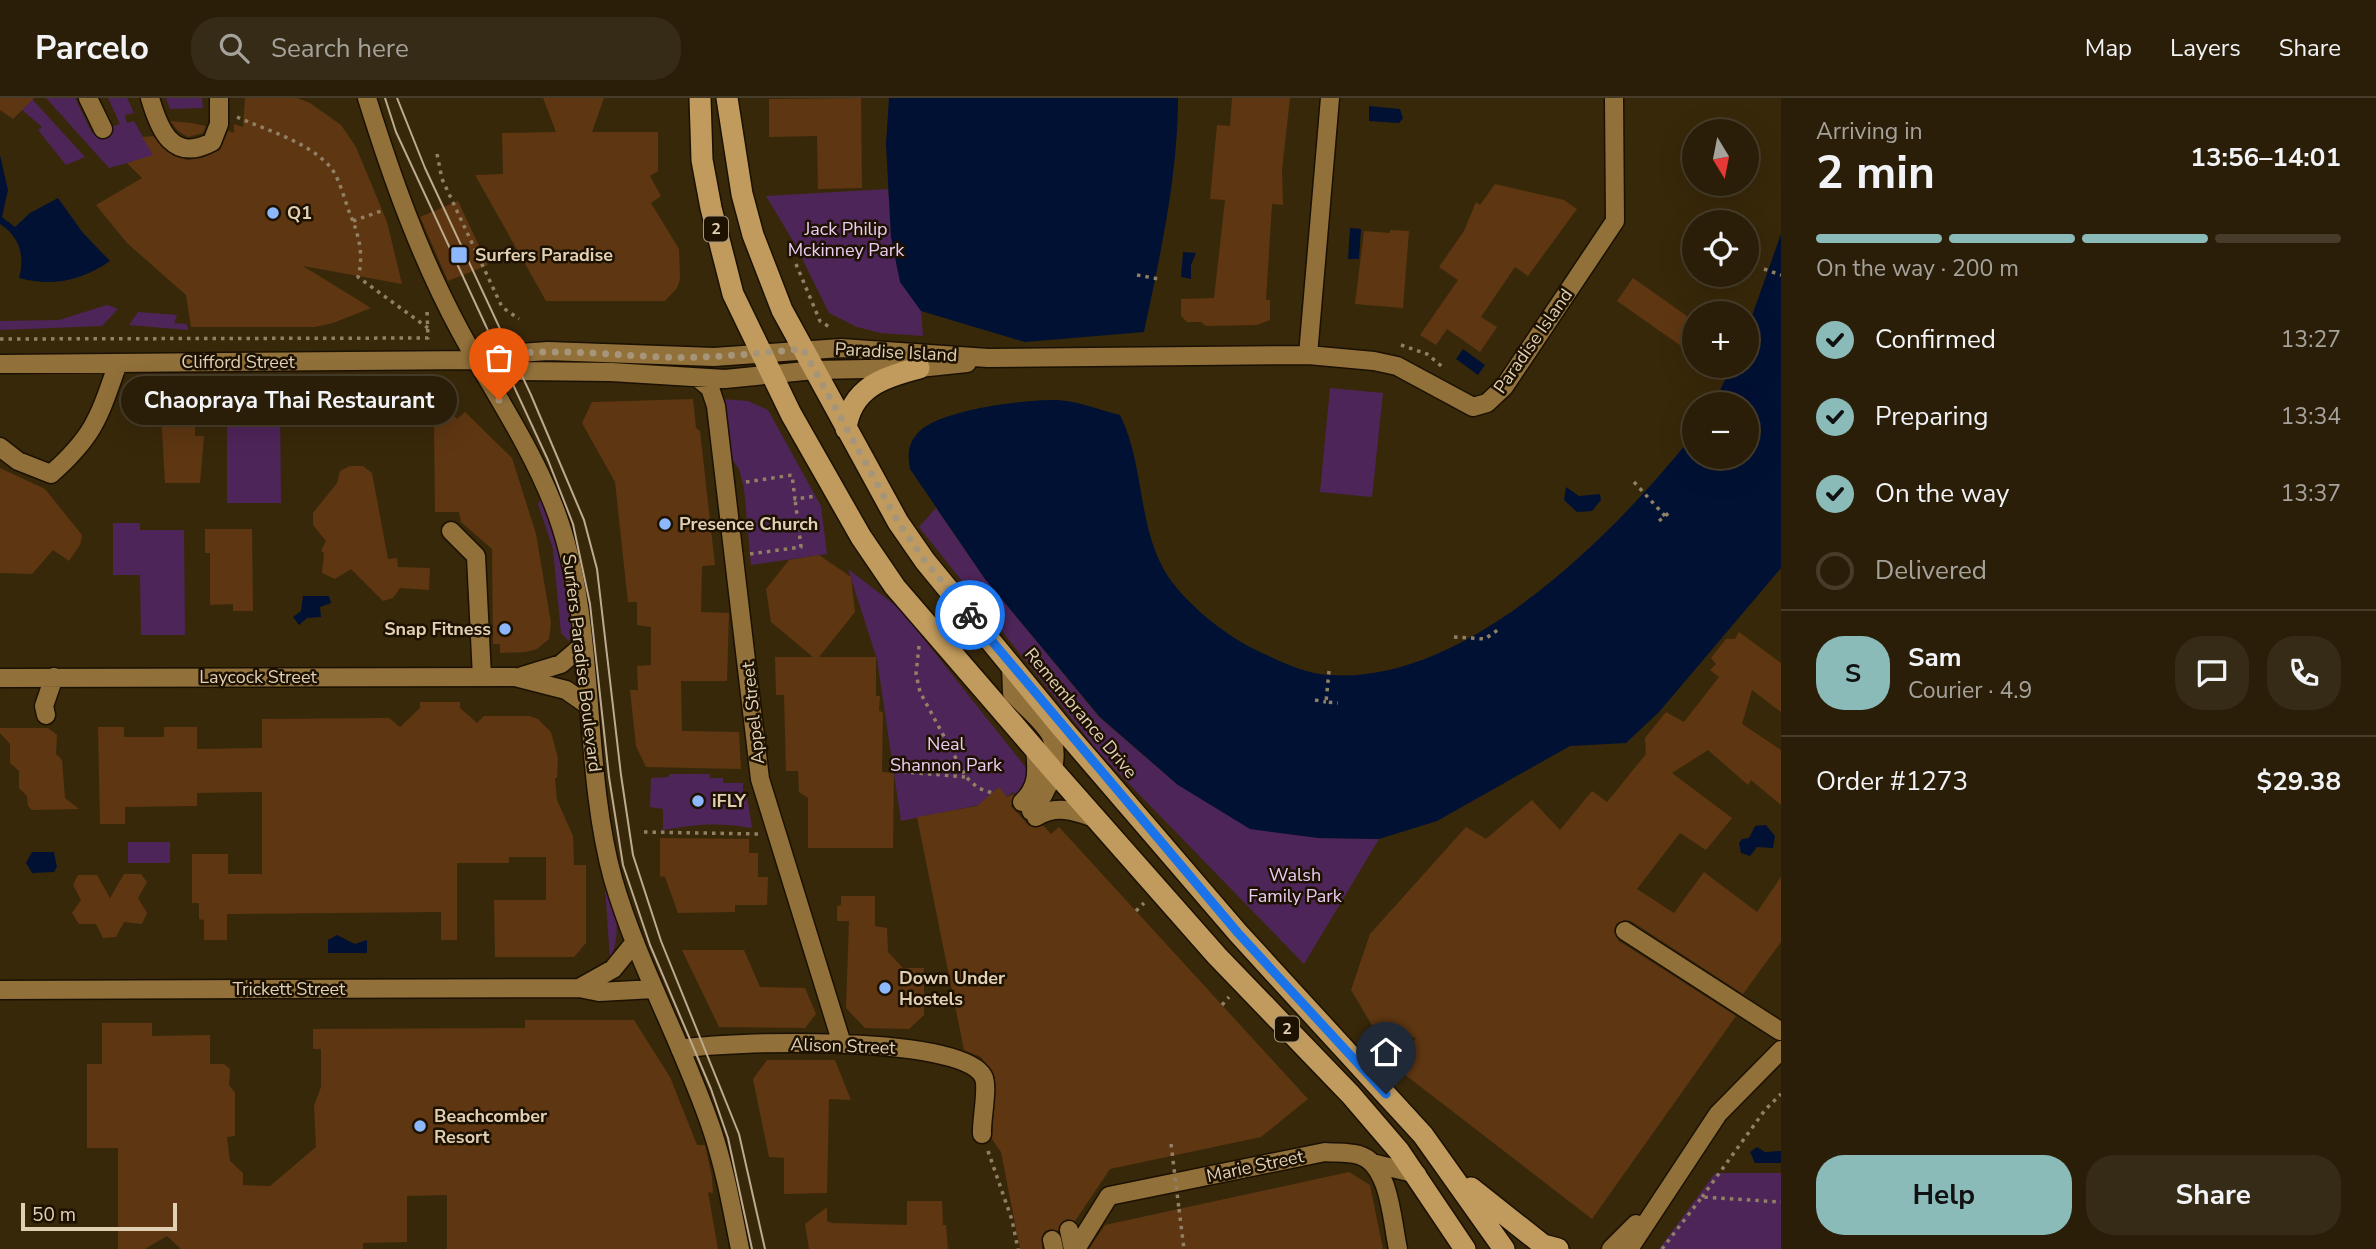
<!DOCTYPE html>
<meta charset="utf-8">
<style>
body{margin:0;font-family:"Nunito Sans",sans-serif;background:#362b16;color:#f1f3f6;height:100vh;display:flex;flex-direction:column;font-size:26px;white-space:nowrap}
*{box-sizing:border-box;margin:0}
p{font-size:23px;color:#a5a29c}
.icon{flex:none;width:38px;height:38px;fill:none;stroke:currentColor;stroke-width:2;stroke-linecap:round;stroke-linejoin:round}
.map{position:relative;flex:1;overflow:hidden}
.side{display:flex;flex-direction:column;background:#2a1e08;width:595px}
.side>*{flex:none}
.needle{width:46px;rotate:170deg}
.buttons{position:absolute;left:1682px;top:21px;display:grid;gap:14px}
.buttons a{display:grid;place-items:center;width:77px;height:77px;border-radius:50%;background:#2a1e08;box-shadow:0 7px 28px #0002,0 0 0 2px #463c29;font-size:35px}
.scale{position:absolute;left:21px;bottom:18px;width:156px;box-sizing:border-box;padding-left:7px;border:4px solid #e2d0b5;border-top:0;font-size:19px;line-height:24px;white-space:nowrap;color:#e2d0b5;-webkit-text-stroke:5px #1d1100;paint-order:stroke}
.pin{position:absolute;display:grid;place-items:center;width:60px;height:60px;color:#fff;margin:-72px -30px;border-radius:50% 50% 50% 0;rotate:-45deg;box-shadow:0 0 7px #0007}
.pin .icon{rotate:45deg}
.courier{position:absolute;display:grid;place-items:center;width:70px;height:70px;margin:-35px;border:5px solid #1a73e8;border-radius:50%;background:#fff;color:#222;box-shadow:0 2px 9px #0007}
.bubble{position:absolute;height:49px;border-radius:24px;background:#2a1e08;box-shadow:0 7px 28px #0002,0 0 0 2px #463c29;font-size:23px;font-weight:700;line-height:49px;text-align:center}
.summary em{font-style:normal;font-weight:700}
.summary div{display:flex;flex-direction:column-reverse}
.summary{display:flex;align-items:center;justify-content:space-between;height:119px;padding:0 35px}
h1{font-size:46px;font-weight:700;line-height:52px}
.bar{display:grid;grid-template-columns:repeat(4,1fr);gap:10px 7px;align-content:center;height:84px;padding:0 35px}
.bar i{height:9px;border-radius:5px;background:#463c29}
.bar .current{background:#8bbbb9}
.bar p{grid-column:span 4}
.line{display:flex;align-items:center;gap:18px;padding:0 35px;border-top:2px solid #463c29}
.line div{flex:1}
.round{display:grid;place-items:center;flex:none;width:74px;height:74px;border-radius:28px;background:#362b16}
ol{padding:0 35px;list-style:none}
li{display:flex;align-items:center;gap:21px;height:77px}
li p{margin-inline-start:auto}
li .icon{padding:7px;border-radius:50%;background:#8bbbb9;color:#111;stroke-width:4}
li:last-child{color:#a5a29c}
li i{width:38px;height:38px;border:4px solid #463c29;border-radius:50%}
.action{display:flex;gap:14px;margin-top:auto;padding:14px 35px}
.action a{flex:1;height:80px;border-radius:28px;background:#8bbbb9;color:#111;font-size:28px;font-weight:700;line-height:80px;text-align:center}
.action a+a{background:#362b16;color:#f1f3f6}
header{display:flex;align-items:center;gap:42px;box-sizing:border-box;height:98px;padding:0 35px;background:#2a1e08;border-bottom:2px solid #463c29}
header strong{font-size:33px}
nav{display:flex;gap:38px;margin-inline-start:auto;font-size:24px}
.search{width:490px;height:63px;background:#362b16;display:flex;align-items:center;gap:18px;box-sizing:border-box;padding:0 24px;border-radius:28px;color:#a5a29c;font-size:26px}
main{display:flex;flex:1;min-height:0}
.map>svg:first-child{display:block}
.green{fill:#4e2559}
.water{fill:#001134}
.building{fill:#5e3612}
.lines{fill:none;stroke-linecap:round;stroke-linejoin:round}
.minor-casing{stroke:#1b1102;stroke-width:21}
.highway-casing{stroke:#1b1102;stroke-width:24}
.path{stroke:#918064;stroke-width:3.5;stroke-dasharray:3.5 5;stroke-linecap:butt}
.minor{stroke:#91703a;stroke-width:18}
.highway{stroke:#c19b5d;stroke-width:21}
.tram{stroke:#bdab90;stroke-width:2}
.path-bridge{stroke:#918064;stroke-width:3.5;stroke-dasharray:3.5 5;stroke-linecap:butt}
.done{stroke:#a69579;stroke-width:7;stroke-dasharray:0 12.6}
.route{stroke:#1a73e8;stroke-width:9}
.poi-dot{fill:#8db9fc;stroke:#1d1100;stroke-width:2.5}
.labels{text-anchor:middle;dominant-baseline:central;stroke-width:5;stroke-linejoin:round;paint-order:stroke}
.shield{fill:#1d1100;stroke:#a7977f;stroke-width:2}
.shield-label{font-size:16px;font-weight:bold;fill:#e2d0b5}
.poi-label{font-size:18px;font-weight:bold;fill:#e2d0b5;stroke:#1d1100;text-anchor:start}
.park-label{font-size:18px;fill:#ebccf4;stroke:#1d1100}
.street-label{font-size:18px;fill:#e2d0b5;stroke:#1d1100}
</style>
<header>
<strong>Parcelo</strong>
<div class="search"><svg class="icon" aria-label="search" viewBox="0 0 24 24"><circle cx="10" cy="10" r="6"/><path d="M15 15l6 6"/></svg>Search here</div>
<nav><a>Map</a><a>Layers</a><a>Share</a></nav>
</header>
<main>
<div class="map">
<svg width="1781" height="1151" viewBox="0 0 1781 1151">
<rect width="100%" height="100%" fill="#38280a"/>
<path class="green" d="M46 0H75L92 35 120 26 108 0H127L134 15 125 17 127 25 134 23 154 58 109 70Z
M166 0H202L203 10 170 11Z
M32 1 85 59 66 67 38 32 42 29 22 12Z
M888 91 897 170 921 213 923 238 881 235 857 229 829 215 796 148 766 98Z
M107 207 118 211 102 228 0 232V223L59 222Z
M138 214 177 217 174 225 187 226 188 232 129 227Z
M1330 290 1383 295 1372 399 1320 394Z
M722 301 748 303 768 312 821 408 827 456 751 467 744 390 739 371 730 358Z
M227 306H280L281 405H227Z
M543 397C552 428 583 516 569 543L561 535 553 451 538 406Z
M936 410 985 481 1099 619 1178 687 1318 740 1379 741 1304 866 1100 656 919 429Z
M113 425H140V432H184L185 537H141L140 477H113Z
M848 471 900 511 1027 671 1031 680 1018 699 1013 694 1007 699 999 690 989 705 901 723 877 561Z
M669 676H710V680H723V685H743V698H747L752 730C718 724 692 726 659 733L663 731V711L650 709 651 680 669 679Z
M128 744H170V765H128Z
M604 776C613 804 624 832 610 861Z
M1715 1075H1781V1151H1659Z"/>
<path class="water" d="M889 0H1178C1178 78 1160 158 1144 234L1025 244 921 213 900 184 891 139 886 46Z
M1369 8 1400 11 1403 20 1399 25 1369 23Z
M0 57 8 92 2 119 15 129 30 115 58 100 83 135 110 163C81 183 52 189 19 180 25 158 20 139 0 126Z
M1350 130 1361 131 1359 161H1348Z
M1781 136V470L1659 614 1626 645 1570 648 1437 723 1379 741 1318 740 1250 731 1178 687 1100 619 985 481 910 371C908 357 907 348 917 336 935 312 1027 301 1057 302 1077 303 1100 312 1120 317 1143 363 1138 418 1160 464 1175 498 1224 537 1256 552 1279 563 1305 576 1331 577 1468 586 1616 434 1694 336V359H1746V306H1713L1732 268H1746L1747 232Z
M1183 154 1196 155 1191 167V181L1181 179Z
M1463 251 1485 267 1478 277 1456 261Z
M1566 389 1579 398 1600 396 1601 402 1592 413 1577 414 1564 402Z
M303 498H329L331 505 320 509 321 519 307 520 299 527 293 519 301 513Z
M1766 727 1775 738 1773 750 1757 749 1750 758 1741 755 1739 745 1742 741 1749 740 1755 728Z
M32 754H54L57 769 54 774 32 775 26 765Z
M337 837 355 846 367 842V855H328V842Z
M1757 1049 1765 1054 1781 1053V1065H1755L1750 1054Z"/>
<path class="building" d="M0 0H34L13 21 0 12Z
M245 0H297L310 5 341 27 356 49 387 124 402 186 303 168 371 210 333 225 315 229H191L186 197 127 145 96 107 142 80 127 65 153 57 142 39 153 38 174 58 187 62 202 60 220 52 228 33 234 35V26L243 29Z
M543 0H604L592 34H658V73L650 78 661 98 651 105 679 151 680 181 677 190 665 203H546L475 77 503 76 502 35 556 34Z
M861 0 862 90 818 91 817 38 769 39V1Z
M1232 0H1290L1282 72 1283 107 1272 106 1266 202H1270V222L1257 227 1206 228 1201 224H1187L1181 218V201L1214 200 1225 102 1210 101 1217 27 1230 28Z
M170 23 191 25 206 28 203 35 188 39 178 33Z
M1495 86 1564 102 1577 111 1528 178 1515 169 1481 219 1497 229 1480 254 1447 231 1436 247 1420 237 1458 182 1439 169 1464 133 1476 104 1480 107Z
M458 103 488 167 448 183 420 119Z
M1390 132 1409 133 1403 210 1355 206 1364 133 1390 135Z
M1633 180 1694 223V257L1617 203Z
M427 292 457 321 465 314 512 360 536 436 551 525 549 541 537 551 526 554 500 555V546H493L492 451 461 424 459 414H435L434 324 428 325Z
M693 301 696 330 700 333 715 467 702 468 701 514 729 515 727 583H681L682 633 739 634 741 671 646 669 636 648 630 592H638L637 568 651 567V529L637 527V504H628L615 384 582 325 592 304Z
M161 315H195V338H204L200 385H165Z
M350 368H363L372 375 388 461 397 460 398 469 430 470 429 492 400 490 393 500 383 503 351 471 335 481 322 475 324 455 321 453 326 443 313 427V415L337 385 340 373Z
M0 370 45 391 82 437 80 447 69 463 53 452 32 476 0 475Z
M205 431H252L253 513H233V506L210 507V455H205Z
M819 457 851 479 855 514 819 559H876V598H880L879 613 883 614 882 674 894 675 893 750H808V700L799 694 798 673H786L784 597H776L775 559H813L771 524 766 491 789 462Z
M1739 534 1781 565V614L1752 592 1742 626 1781 652V707L1751 682 1748 687 1708 652 1672 675 1732 720 1706 752 1680 735 1637 791 1674 815 1704 774 1757 814 1781 779V844L1743 896 1631 823 1625 822 1616 826 1614 833 1619 843 1736 918 1592 1121 1395 969 1416 940 1373 929 1351 892 1370 836 1466 729 1486 741 1532 702 1560 732 1592 693 1607 704 1646 656 1645 640 1666 614 1684 624 1719 579 1710 572 1716 566 1711 560 1726 541H1735Z
M420 604H460V610L477 625 484 618H530L538 621 551 634 558 660 557 680H555L557 702 573 738 574 767H586V845L574 859H495L494 802H546V759H509V765H457V842H441V814L227 816V842H204V822L199 821V805H192V756H228V776H262V694L197 695V708L125 709V726H100L98 629H124V639H164V629H197V651L262 650V621L389 620 400 629 420 610Z
M0 630H48L57 637 56 656 62 662 65 700 79 711 32 712 28 708 27 698 19 690V673L10 665V646L0 635Z
M999 689 1007 699 1014 696 1011 708 1029 728H1044L1051 736 1059 729 1308 1001 1261 1039 1110 1071 1075 1123 1066 1121 1058 1133 1050 1131 1044 1134 1042 1151H1020L1001 1054 992 1041 995 979 981 959 964 952 917 719 977 708Z
M660 740 749 741V755H758V779H768L767 807H735V814L678 815 665 779 660 778Z
M124 776H141L147 784 138 800 147 815 142 826 124 824 116 839 103 840 96 826H79L72 815 81 802 73 787 78 777H97L110 800Z
M841 798H875V828L887 830 888 854 903 870H924V917L909 931 865 930 846 910 849 823H837V808L841 807Z
M682 852H744L760 889 805 890 816 916 805 930 719 929Z
M525 922H634L670 979 697 1047H705L712 1079 713 1095 708 1094 718 1151H447V1097L407 1098V1144L363 1145V1151H181L167 1138 145 1151H118V1050H87V966H102V925H152V938L210 937V966H224L230 971 229 987 235 995V1038L227 1039 230 1063 243 1075V1087L270 1088 316 1049 314 1008 321 989V951H313V931L525 930Z
M767 962H835L851 1002 829 1001 827 1095 784 1096V1060L769 1059 753 981Z
M1349 1074 1370 1087 1383 1151H1089L1105 1127Z
M907 1103H942L943 1127H946L948 1151H809L805 1126 827 1109V1123L832 1125 907 1127Z"/>
<g class="lines">
<defs>
<path id="minor" d="M88 0 103 31
M150 0C159 31 172 65 212 44L219 26V0
M367 0C392 80 420 159 460 233 491 290 529 345 553 406 599 522 580 661 613 781 638 867 683 946 712 1032 725 1071 732 1111 740 1151
M1308 257 1330 0
M476 262 519 273 611 274 725 281 815 272 919 270 967 265
M0 266 476 262 505 256 548 253 714 259 841 250 988 260 1308 257 1374 263 1397 268 1473 309 1487 305 1504 289 1615 123 1614 0
M698 280 710 290 716 308 760 681 842 946
M0 349 18 363 51 376C95 337 99 319 118 265
M451 433 476 458 482 579
M1011 568 1012 595C1023 607 1042 622 1050 636 1062 660 1048 697 1031 713
M522 578 561 566 582 548
M0 580 515 579 566 592 589 608
M46 617 44 608 54 579
M1022 704C1039 689 1037 672 1035 650
M1036 719C1056 706 1075 713 1095 720
M1625 833 1780 933
M579 890 613 871 635 844
M0 892 579 890 599 894 654 891
M680 951C726 943 960 936 983 978 989 988 981 1022 982 1036
M1372 1065 1417 1076
M1069 1132 1073 1151
M1052 1142 1054 1151
M1076 1151 1109 1098 1325 1054C1336 1055 1348 1054 1359 1057 1390 1066 1392 1124 1398 1151
M1611 1151 1636 1126
M1629 1151 1718 1016 1781 952"/>
<path id="highway" d="M700 0 702 62 711 110 733 196 791 316 861 439 895 489 1053 672 1217 858 1351 997 1399 1053 1465 1151
M727 0 742 96 753 137 782 212 898 424 925 463 1062 630 1238 835 1423 1037 1504 1151
M846 331C851 290 883 279 919 270
M1471 1090 1543 1147 1558 1151"/>
</defs>
<use href="#minor" class="minor-casing"/>
<use href="#highway" class="highway-casing"/>
<path class="path" d="M237 19C268 33 310 44 332 71 340 83 345 103 350 116 359 137 364 157 358 179L428 230
M437 56 442 81 502 209 519 221
M353 123 384 112
M796 166 820 223 831 230
M1764 171 1781 177
M1137 177 1159 181
M0 241 428 240 427 213
M1401 247 1427 256 1445 271
M746 384 792 377 795 401 816 398
M1634 384 1665 418
M1659 423 1671 413
M750 456 801 449 795 401
M1454 539 1485 541 1499 531
M919 548 916 576 920 594 966 679 978 690 992 695
M1329 573 1326 604 1338 605
M1315 602 1326 604
M894 673 965 679
M644 734 758 736
M1136 813 1144 805
M1222 907 1229 899
M988 1053 1012 1122 1018 1151
M1702 1099 1765 1012 1781 996
M1179 1111 1184 1151
M1662 1151 1702 1099 1781 1104"/>
<use href="#minor" class="minor"/>
<use href="#highway" class="highway"/>
<path class="tram" d="M385 0 396 34 548 362 573 426 590 506 609 679 623 767 650 847 711 991 728 1040 752 1151
M397 0 425 70 531 297 584 422 597 471 621 677 633 757 661 843 739 1036 765 1151"/>
<path class="path-bridge" d="M1171 1046 1179 1111"/>
</g>
<g class="lines">
<path class="done" d="M499 302 476 262C539 247 600 257 664 259 710 261 756 255 803 251L898 424 925 463 970 517"/>
<path class="route" d="M970 517 1238 835 1386 996"/>
</g>
<g class="poi-dot">
<circle cx="273" cy="115" r="7"/>
<rect x="450" y="148" width="18" height="18" rx="3.5"/>
<circle cx="665" cy="426" r="7"/>
<circle cx="505" cy="531" r="7"/>
<circle cx="698" cy="703" r="7"/>
<circle cx="885" cy="890" r="7"/>
<circle cx="420" cy="1028" r="7"/>
</g>
<g class="labels">
<g class="shield">
<rect x="704" y="118.5" width="24" height="25" rx="5"/>
<rect x="1275" y="918.5" width="24" height="25" rx="5"/>
</g>
<g class="shield-label">
<text x="716" y="131">2</text>
<text x="1287" y="931">2</text>
</g>
<g class="poi-label">
<text x="287" y="115">Q1</text>
<text x="475" y="157">Surfers Paradise</text>
<text x="679" y="426">Presence Church</text>
<text x="491" y="531" text-anchor="end">Snap Fitness</text>
<text x="712" y="703">iFLY</text>
<text x="899" y="880">Down Under<tspan x="899" dy="21">Hostels</tspan></text>
<text x="434" y="1018">Beachcomber<tspan x="434" dy="21">Resort</tspan></text>
</g>
<g class="park-label">
<text x="846" y="131">Jack Philip<tspan x="846" dy="21">Mckinney Park</tspan></text>
<text x="946" y="646">Neal<tspan x="946" dy="21">Shannon Park</tspan></text>
<text x="1295" y="777">Walsh<tspan x="1295" dy="21">Family Park</tspan></text>
</g>
<g class="street-label">
<text transform="translate(1533 243) rotate(-55)">Paradise Island</text>
<text transform="translate(896 254) rotate(3)">Paradise Island</text>
<text x="238" y="264">Clifford Street</text>
<text transform="translate(582 565) rotate(83)">Surfers Paradise Boulevard</text>
<text x="258" y="579">Laycock Street</text>
<text transform="translate(753 615) rotate(-96)">Appel Street</text>
<text transform="translate(1081 615) rotate(50)">Remembrance Drive</text>
<text x="289" y="891">Trickett Street</text>
<text transform="translate(843 948) rotate(2)">Alison Street</text>
<text transform="translate(1255 1068) rotate(-12)">Marie Street</text>
</g>
</g>
</svg>
<div class="buttons">
<a><svg class="needle" viewBox="-14 -14 28 28"><path d="M0-13l5 13h-10z" fill="#e53935"/><path d="M0 13l5-13h-10z" fill="#a5a29c"/></svg></a>
<a><svg class="icon" aria-label="locate" viewBox="0 0 24 24"><circle cx="12" cy="12" r="6"/><path d="M12 2v4M12 18v4M2 12h4M18 12h4"/></svg></a>
<a>+</a>
<a>−</a>
</div>
<div class="scale">50 m</div>
<div class="pin" style="left:499px;top:302px;background:#ea580c"><svg class="icon" aria-label="bag" viewBox="0 0 24 24"><path d="M5 8h14l-1 12H6zM9 8a3 3 0 0 1 6 0"/></svg></div>
<div class="pin" style="left:1386px;top:996px;background:#1f2937"><svg class="icon" aria-label="home" viewBox="0 0 24 24"><path d="M3 11l9-7 9 7M6 9v11h12V9"/></svg></div>
<div class="courier" style="left:970px;top:517px"><svg class="icon" aria-label="bike" viewBox="0 0 24 24"><circle cx="6" cy="16" r="4"/><circle cx="18" cy="16" r="4"/><path d="M6 16l4-8h5l3 8M10 8l3 8H6M13 5h3"/></svg></div>
<div class="bubble" style="left:121px;top:278px;width:336px">Chaopraya Thai Restaurant</div>
</div>
<section class="side">
<div class="summary"><div><h1>2 min</h1><p>Arriving in</p></div><em>13:56–14:01</em></div>
<div class="bar"><i class="current"></i><i class="current"></i><i class="current"></i><i></i><p>On the way · 200 m</p></div>
<ol>
<li><svg class="icon" aria-label="check" viewBox="0 0 24 24"><path d="M5 12l5 5 9-10"/></svg>Confirmed<p>13:27</p></li>
<li><svg class="icon" aria-label="check" viewBox="0 0 24 24"><path d="M5 12l5 5 9-10"/></svg>Preparing<p>13:34</p></li>
<li><svg class="icon" aria-label="check" viewBox="0 0 24 24"><path d="M5 12l5 5 9-10"/></svg>On the way<p>13:37</p></li>
<li><i></i>Delivered</li>
</ol>
<div class="line" style="height:126px"><b class="round" style="background:#8bbbb9;color:#111">S</b><div><b>Sam</b><p>Courier · 4.9</p></div><a class="round"><svg class="icon" aria-label="chat" viewBox="0 0 24 24"><path d="M4 5h16v11H9l-5 4z"/></svg></a><a class="round"><svg class="icon" aria-label="phone" viewBox="0 0 24 24"><path d="M5 4h4l2 5-3 2q2 4 5 5l2-3 5 2v4C11 20 4 13 5 4z"/></svg></a></div>
<div class="line" style="height:91px"><div>Order #1273</div><b>$29.38</b></div>
<div class="action"><a>Help</a><a>Share</a></div>
</section>
</main>
